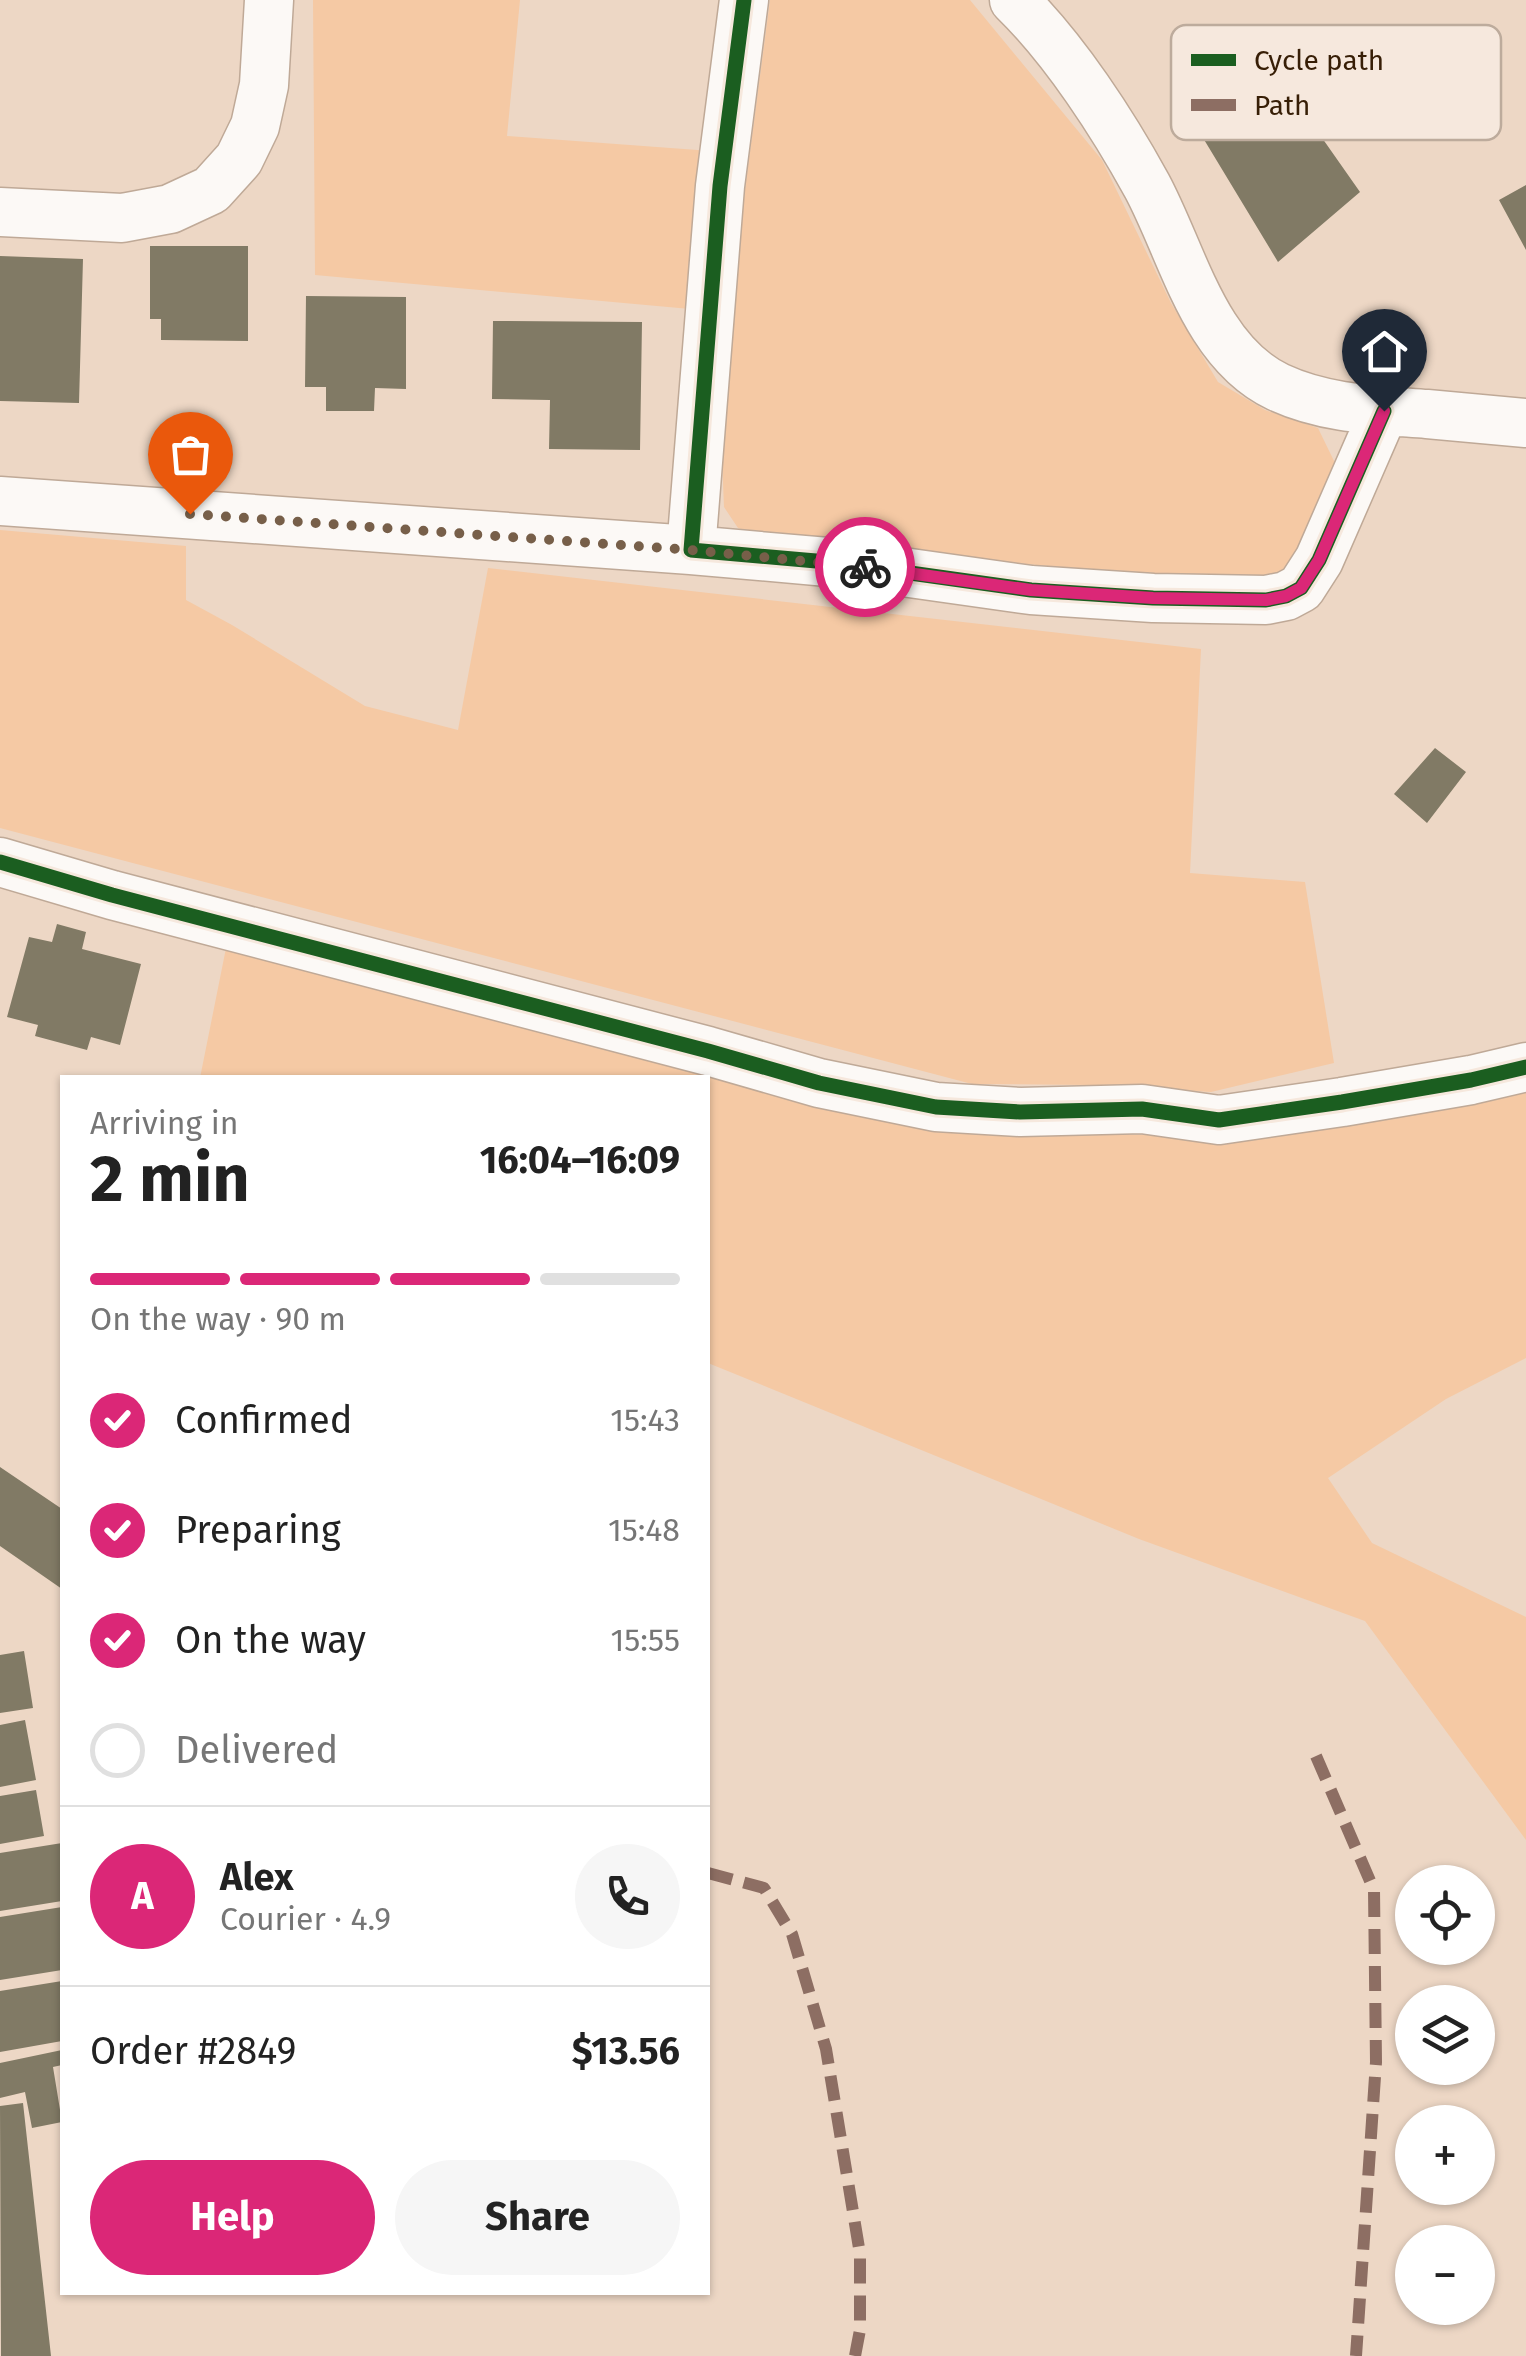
<!DOCTYPE html>
<meta charset="utf-8">
<style>
body{margin:0;font-family:"Fira Sans",sans-serif;background:#f6f6f6;color:#222;height:100vh;display:flex;flex-direction:column;font-size:38px;white-space:nowrap}
*{box-sizing:border-box;margin:0}
p{font-size:32px;color:#767676}
.icon{flex:none;width:55px;height:55px;fill:none;stroke:currentColor;stroke-width:2;stroke-linecap:round;stroke-linejoin:round}
.map{position:relative;flex:1;overflow:hidden}
.sheet{position:absolute;left:60px;top:1075px;width:650px;height:1220px;display:flex;flex-direction:column;background:#fff;border-radius:0px;box-shadow:0 2px 8px #0004}
.sheet>*{flex:none}
.tools{position:absolute;left:1395px;top:1865px;display:grid;gap:20px}
.tools a{display:grid;place-items:center;width:100px;height:100px;border-radius:50%;background:#fff;box-shadow:0 2px 8px #0004;font-size:50px}
.pin{position:absolute;display:grid;place-items:center;width:85px;height:85px;color:#fff;margin:-102px -42px;border-radius:50% 50% 50% 0;rotate:-45deg;box-shadow:0 0 10px #0007}
.pin .icon{rotate:45deg}
.courier{position:absolute;display:grid;place-items:center;width:100px;height:100px;margin:-50px;border:8px solid #db2777;border-radius:50%;background:#fff;color:#222;box-shadow:0 2px 12px #0007}
.headline em{font-style:normal;font-weight:700}
.headline div{display:flex;flex-direction:column-reverse}
.headline{display:flex;align-items:center;justify-content:space-between;height:170px;padding:0 30px}
h1{font-size:65px;font-weight:700;line-height:75px}
.bar{display:grid;grid-template-columns:repeat(4,1fr);gap:15px 10px;align-content:center;height:120px;padding:0 30px}
.bar i{height:12px;border-radius:8px;background:#e0e0e0}
.bar .active{background:#db2777}
.bar p{grid-column:span 4}
.line{display:flex;align-items:center;gap:25px;padding:0 30px;border-top:2px solid #e0e0e0}
.line div{flex:1}
.round{display:grid;place-items:center;flex:none;width:105px;height:105px;border-radius:52px;background:#f6f6f6}
ol{padding:0 30px;list-style:none}
li{display:flex;align-items:center;gap:30px;height:110px}
li p{margin-inline-start:auto}
li .icon{padding:10px;border-radius:50%;background:#db2777;color:#fff;stroke-width:4}
li:last-child{color:#767676}
li i{width:55px;height:55px;border:5px solid #e0e0e0;border-radius:50%}
.cta{display:flex;gap:20px;margin-top:auto;padding:20px 30px}
.cta a{flex:1;height:115px;border-radius:60px;background:#db2777;color:#fff;font-size:40px;font-weight:700;line-height:115px;text-align:center}
.cta a+a{background:#f6f6f6;color:#222}
.map>svg:first-child{display:block}
.green{fill:#f5c9a4}
.building{fill:#817a65}
.lines{fill:none;stroke-linecap:round;stroke-linejoin:round}
.street-casing{stroke:#bfa997;stroke-width:51}
.street{stroke:#fcf9f6;stroke-width:48}
.quiet{stroke:#8d6e63;stroke-width:12;stroke-dasharray:25 12;stroke-linecap:butt}
.cycleway-casing{stroke:#f6e8dd;stroke-width:21}
.cycleway{stroke:#1b5e20;stroke-width:15}
.done{stroke:#775f49;stroke-width:10;stroke-dasharray:0 18}
.route{stroke:#db2777;stroke-width:12}
.key{fill:#f6e8dd;stroke:#bdab9c;stroke-width:2.5}
.key-label{font-size:28px;fill:#371e06}
</style>
<div class="map">
<svg width="1526" height="2356" viewBox="0 0 1526 2356">
<rect width="100%" height="100%" fill="#edd7c5"/>
<path class="green" d="M313 0H520L507 136 711 151 690 309 315 275Z
M770 0H970L1102 160 1171 303 1218 382 1265 410 1318 428 1335 463 1327 503 1291 573 1261 586 772 540 738 528 724 507 719 386Z
M0 530 186 546V600L232 625 365 706 458 730 488 568 1201 649 1190 873 1305 882 1334 1063 1211 1092 1095 1085 972 1084 0 828Z
M226 948 920 1127 1149 1135 1223 1145 1526 1088V1358L1446 1399 1328 1478 1372 1543 1526 1617V1840L1365 1621 1139 1539 708 1363V1078H200Z"/>
<path class="building" d="M1280 78 1360 192 1278 262 1197 128Z
M1526 185V250L1499 200Z
M150 246H248V341L161 340V319H150Z
M0 256 83 259 79 403 0 401Z
M306 296 406 297V389L375 388 374 411H326V387H305Z
M493 321 642 322 640 450 549 449 550 400 492 399Z
M1435 748 1466 772 1427 823 1394 794Z
M57 924 86 932 82 949 141 964 120 1045 91 1037 87 1050 35 1036 38 1025 7 1017 29 937 52 942Z
M0 1467 62 1509V1589L0 1546Z
M24 1651 33 1708 0 1713V1655Z
M25 1720 36 1780 0 1787V1725Z
M36 1790 44 1836 0 1844V1796Z
M62 1843V1901L0 1911V1853Z
M62 1907V1970L0 1980V1917Z
M62 1981V2041L0 2052V1991Z
M62 2050V2065L53 2067 62 2122 32 2128 25 2092 0 2098V2063Z
M23 2103 51 2356H1L0 2106Z"/>
<g class="lines">
<defs>
<path id="street" d="M744 0 720 186 691 550 839 563 1031 590 1153 598 1266 600 1286 596 1301 588 1319 560 1384 411
M1014 0C1065 50 1113 124 1147 186 1183 253 1204 352 1278 387 1325 409 1376 410 1427 414 1460 417 1493 420 1526 423
M0 212 122 218 170 209 211 190 239 159 255 126 264 85 269 0
M0 501 691 550
M0 862 112 895 708 1051 819 1083 936 1107 1020 1112 1142 1109 1219 1120 1342 1102 1471 1080 1526 1067"/>
</defs>
<use href="#street" class="street-casing"/>
<use href="#street" class="street"/>
<path class="quiet" d="M1316 1756 1374 1890 1376 2062 1356 2356
M708 1873 764 1888 792 1934 826 2049 860 2254V2330L855 2356"/>
<defs>
<path id="cycleway" d="M744 0 720 186 691 550 839 563 1031 590 1153 598 1266 600 1286 596 1301 588 1319 560 1384 411
M0 862 112 895 708 1051 819 1083 936 1107 1020 1112 1142 1109 1219 1120 1342 1102 1471 1080 1526 1067"/>
</defs>
<use href="#cycleway" class="cycleway-casing"/>
<use href="#cycleway" class="cycleway"/>
</g>
<g class="lines">
<path class="done" d="M190 514 691 550 865 567"/>
<path class="route" d="M865 567 1031 590 1153 598 1266 600 1286 596 1301 588 1319 560 1384 411"/>
</g>
<rect x="1171" y="25" width="330" height="115" rx="15" class="key"/>
<rect x="1191" y="54" width="45" height="12" fill="#1b5e20"/>
<rect x="1191" y="99" width="45" height="12" fill="#8d6e63"/>
<g class="key-label">
<text x="1254" y="70">Cycle path</text>
<text x="1254" y="115">Path</text>
</g>
</svg>
<div class="tools">
<a><svg class="icon" aria-label="locate" viewBox="0 0 24 24"><circle cx="12" cy="12" r="6"/><path d="M12 2v4M12 18v4M2 12h4M18 12h4"/></svg></a>
<a><svg class="icon" aria-label="layers" viewBox="0 0 24 24"><path d="M12 4l9 5-9 5-9-5zM3 14l9 5 9-5"/></svg></a>
<a>+</a>
<a>−</a>
</div>
<div class="pin" style="left:190px;top:514px;background:#ea580c"><svg class="icon" aria-label="bag" viewBox="0 0 24 24"><path d="M5 8h14l-1 12H6zM9 8a3 3 0 0 1 6 0"/></svg></div>
<div class="pin" style="left:1384px;top:411px;background:#1f2937"><svg class="icon" aria-label="home" viewBox="0 0 24 24"><path d="M3 11l9-7 9 7M6 9v11h12V9"/></svg></div>
<div class="courier" style="left:865px;top:567px"><svg class="icon" aria-label="bike" viewBox="0 0 24 24"><circle cx="6" cy="16" r="4"/><circle cx="18" cy="16" r="4"/><path d="M6 16l4-8h5l3 8M10 8l3 8H6M13 5h3"/></svg></div>
<section class="sheet">
<div class="headline"><div><h1>2 min</h1><p>Arriving in</p></div><em>16:04–16:09</em></div>
<div class="bar"><i class="active"></i><i class="active"></i><i class="active"></i><i></i><p>On the way · 90 m</p></div>
<ol>
<li><svg class="icon" aria-label="check" viewBox="0 0 24 24"><path d="M5 12l5 5 9-10"/></svg>Confirmed<p>15:43</p></li>
<li><svg class="icon" aria-label="check" viewBox="0 0 24 24"><path d="M5 12l5 5 9-10"/></svg>Preparing<p>15:48</p></li>
<li><svg class="icon" aria-label="check" viewBox="0 0 24 24"><path d="M5 12l5 5 9-10"/></svg>On the way<p>15:55</p></li>
<li><i></i>Delivered</li>
</ol>
<div class="line" style="height:180px"><b class="round" style="background:#db2777;color:#fff">A</b><div><b>Alex</b><p>Courier · 4.9</p></div><a class="round"><svg class="icon" aria-label="phone" viewBox="0 0 24 24"><path d="M5 4h4l2 5-3 2q2 4 5 5l2-3 5 2v4C11 20 4 13 5 4z"/></svg></a></div>
<div class="line" style="height:130px"><div>Order #2849</div><b>$13.56</b></div>
<div class="cta"><a>Help</a><a>Share</a></div>
</section>
</div>
